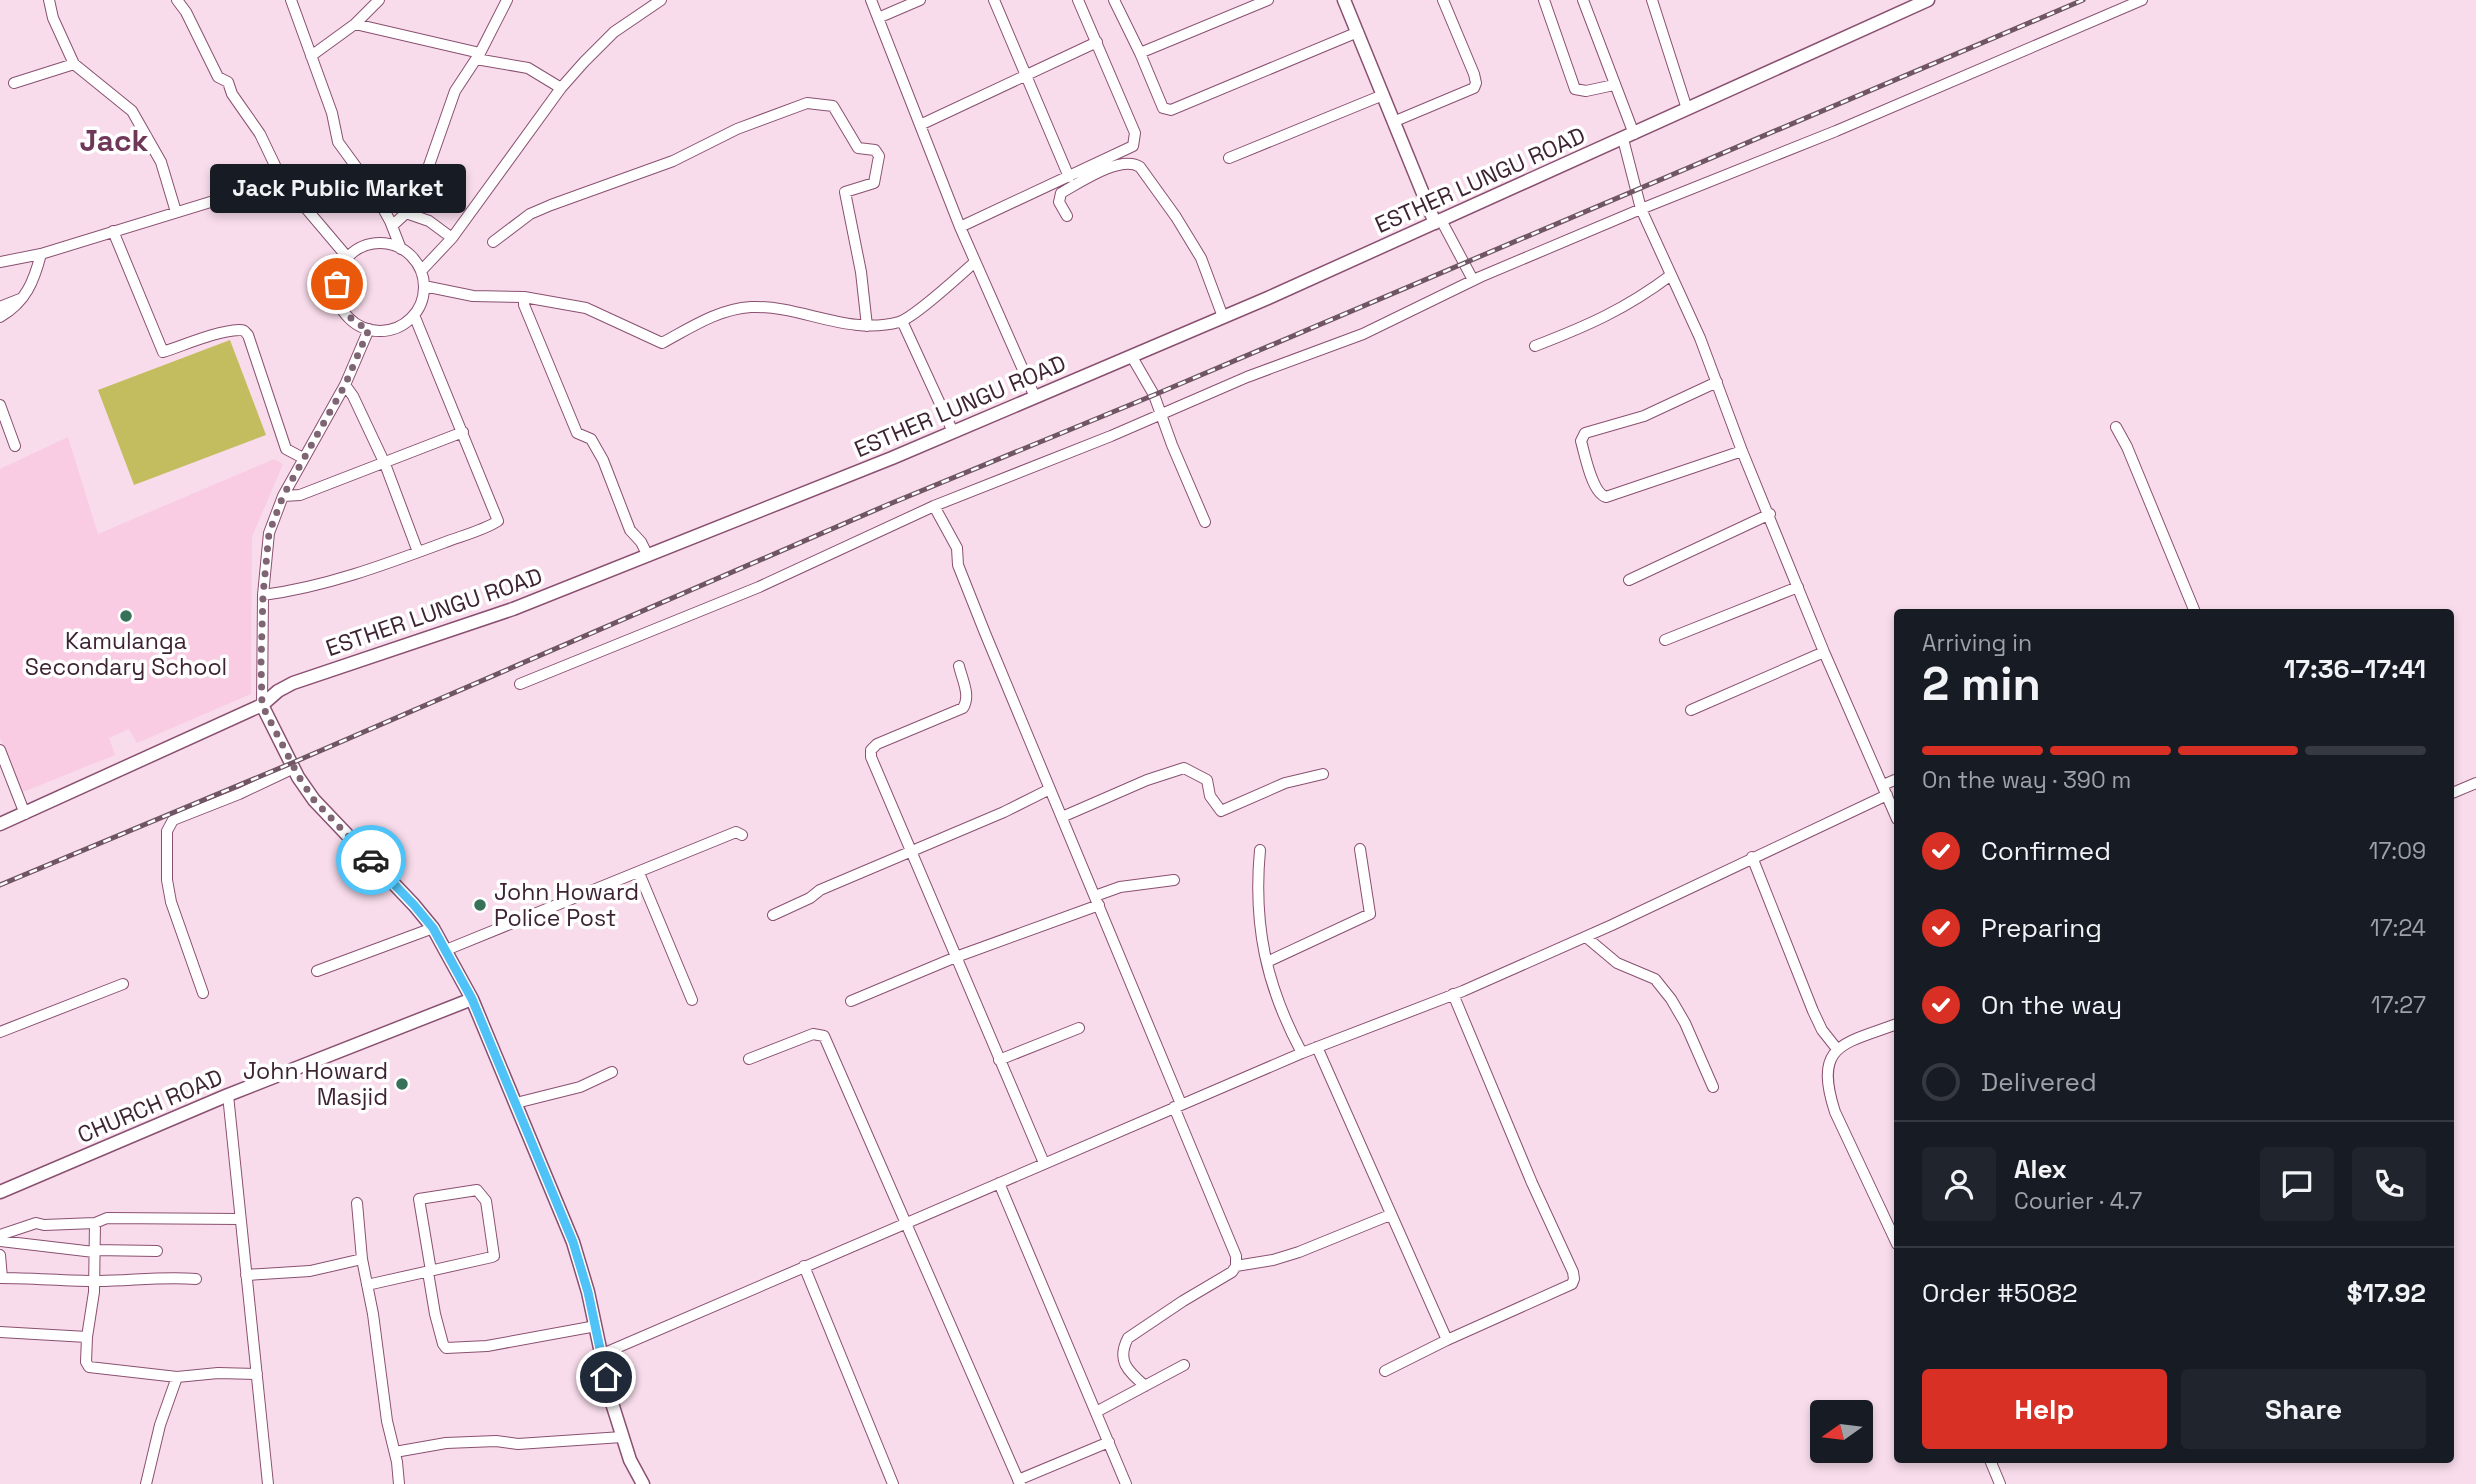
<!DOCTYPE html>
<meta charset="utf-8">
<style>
body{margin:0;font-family:"Space Grotesk",sans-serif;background:#20242c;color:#f1f3f6;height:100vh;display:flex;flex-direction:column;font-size:26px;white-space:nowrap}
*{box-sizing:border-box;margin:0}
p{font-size:23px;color:#9ea1a6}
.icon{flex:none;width:38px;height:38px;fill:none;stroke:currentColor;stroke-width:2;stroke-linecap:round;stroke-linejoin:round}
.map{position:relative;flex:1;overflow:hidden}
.details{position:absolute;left:1894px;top:609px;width:560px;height:854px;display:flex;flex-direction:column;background:#171b24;border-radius:7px;box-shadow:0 4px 10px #0003}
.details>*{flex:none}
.needle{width:46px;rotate:256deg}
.tools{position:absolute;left:1810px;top:1400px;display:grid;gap:14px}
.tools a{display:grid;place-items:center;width:63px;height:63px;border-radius:7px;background:#171b24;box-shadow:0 4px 10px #0003;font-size:35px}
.pin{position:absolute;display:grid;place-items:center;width:60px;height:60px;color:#fff;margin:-30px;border:4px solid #fff;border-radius:50%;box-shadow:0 2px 7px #0007}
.courier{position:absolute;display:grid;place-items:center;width:70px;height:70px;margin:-35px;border:5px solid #4fc3f7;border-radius:50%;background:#fff;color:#222;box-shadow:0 2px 9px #0007}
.bubble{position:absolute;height:49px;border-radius:7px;background:#171b24;box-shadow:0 4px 10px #0003;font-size:23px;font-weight:600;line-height:49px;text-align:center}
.head em{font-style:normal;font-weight:600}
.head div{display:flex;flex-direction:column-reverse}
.head{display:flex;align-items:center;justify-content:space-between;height:119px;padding:0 28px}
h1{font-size:46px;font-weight:600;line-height:52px}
.bar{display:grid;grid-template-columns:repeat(4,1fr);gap:10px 7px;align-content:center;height:84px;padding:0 28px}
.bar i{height:9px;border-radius:5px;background:#363941}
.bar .selected{background:#d93025}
.bar p{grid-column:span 4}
.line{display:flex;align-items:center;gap:18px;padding:0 28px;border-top:2px solid #363941}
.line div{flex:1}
.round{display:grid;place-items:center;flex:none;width:74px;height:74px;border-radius:7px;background:#20242c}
ol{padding:0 28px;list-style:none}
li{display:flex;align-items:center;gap:21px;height:77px}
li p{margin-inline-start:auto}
li .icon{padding:7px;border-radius:50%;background:#d93025;color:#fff;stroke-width:4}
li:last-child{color:#9ea1a6}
li i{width:38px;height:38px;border:4px solid #363941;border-radius:50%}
.button{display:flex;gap:14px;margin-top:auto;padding:14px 28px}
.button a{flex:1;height:80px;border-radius:7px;background:#d93025;color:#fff;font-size:28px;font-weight:600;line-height:80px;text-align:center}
.button a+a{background:#20242c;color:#f1f3f6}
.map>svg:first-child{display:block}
.built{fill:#f9cce4}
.green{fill:#c4bd60}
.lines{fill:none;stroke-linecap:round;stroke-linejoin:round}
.minor-casing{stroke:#8a5071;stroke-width:12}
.tertiary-casing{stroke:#8a5071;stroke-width:15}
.minor{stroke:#fff;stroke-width:10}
.tertiary{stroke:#fff;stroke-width:12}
.rail-casing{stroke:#705665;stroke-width:5}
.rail{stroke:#fff;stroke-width:2.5;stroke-dasharray:8;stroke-linecap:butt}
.done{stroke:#7f6473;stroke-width:7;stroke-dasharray:0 12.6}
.route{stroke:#4fc3f7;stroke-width:9}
.poi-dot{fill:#377159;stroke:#fff;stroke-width:2.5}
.labels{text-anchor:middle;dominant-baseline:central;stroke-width:7;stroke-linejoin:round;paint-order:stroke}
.street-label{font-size:23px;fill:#3e2433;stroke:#fff}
.poi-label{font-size:23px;fill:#3e2433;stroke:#fff}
.district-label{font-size:30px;font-weight:bold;fill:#6f3859;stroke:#fff}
</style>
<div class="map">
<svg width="2476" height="1484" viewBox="0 0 2476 1484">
<rect width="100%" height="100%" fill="#f8dceb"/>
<path class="built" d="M68 437 98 534 274 459 283 464 252 537 251 694 137 743 129 729 109 738 115 755 23 792 0 738V469Z"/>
<path class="green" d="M230 340 266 435 134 485 98 390Z"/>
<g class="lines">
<defs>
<path id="minor" d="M49 0 53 18 74 64
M177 0 186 12 218 77 228 82 232 94 260 134 282 180
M291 0 332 113 338 142 373 190 390 221 401 249
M871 0 960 227 1035 397
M994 0 1069 177
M1114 0 1140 53 1163 108 1171 110 1358 32
M1544 0 1575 89 1586 91 1614 85
M1583 0 1634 134
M1652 0 1687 109
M878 18 920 0
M355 24 480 53
M1140 53 1268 0
M311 56 355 24 379 0
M476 59 528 68 561 88
M14 83 74 64 132 111 161 162 176 212
M1393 122 1474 88 1476 83 1474 74 1443 0
M920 125 1097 42
M1623 139 1641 209 1700 338 1742 451 1824 652 1897 819
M1229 158 1383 95
M406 213 429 221 452 238
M1067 216 1059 202 1061 193C1079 183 1121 154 1140 167L1176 217 1201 258 1223 317
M1441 220 1473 280
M392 226 406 213 420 191 455 91 480 53 507 0
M960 227 1133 146 1135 133 1078 0
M113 231 163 352C185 345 216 331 239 330 245 330 244 331 248 335L286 449 303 458
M493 242 530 214 551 205 673 161 737 129 807 103 833 106 858 148 875 150 879 156 874 183 845 192 861 272 867 326
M336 287a44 44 0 1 1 88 0a44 44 0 1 1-88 0Z
M0 262 41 254 282 180 348 258
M421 271 452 238 561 88 584 62 614 32 661 0
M424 286 473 296 524 297 586 308 662 343C690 328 718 309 751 307 801 305 848 336 899 322 915 317 960 275 975 262
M524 297V305L577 433 591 439 603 460 630 530 641 542 648 556
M0 307 20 299
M0 317C26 302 34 281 41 254
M902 321 953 432
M1535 346C1587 326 1626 309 1671 275
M1132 357 1154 395 1172 445 1205 522
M1717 382 1644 416 1585 433 1581 441C1585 455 1592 493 1606 497L1742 451
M345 385 353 396 385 464 418 552
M0 405 15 446
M2116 427 2127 447 2195 612
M283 496 300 495 463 432
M934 506 957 548 958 565 985 633 1181 1104
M1629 580 1770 514
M263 595C325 587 384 565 443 543 461 536 482 531 498 521L414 315
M1665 640 1798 587
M959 666C962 679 971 696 963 708L877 744 871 750V757L1044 1163
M520 684 759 587 934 506 1111 436 1247 377 1363 334 1480 277 1641 209 1836 131 2142 0
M262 705 263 595 269 533 283 496 345 385 369 329
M1691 710 1824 652
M0 750 25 814
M1883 785 1897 779
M2450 794 2476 783
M1062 817 1147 780 1184 768 1207 780 1210 796 1221 811 1285 783 1323 774
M1260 850C1253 925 1266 986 1302 1053
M1752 857 1813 1011 1822 1030 1837 1049
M639 873 692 1000
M1095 896 1120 887 1174 880
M773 915 810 898 820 890 1004 812 1050 789
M1586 937 1617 963 1655 979 1671 999 1685 1023 1713 1087
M446 950 736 832 742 835
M1267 962 1370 914 1360 849
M317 971 433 928
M203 993 171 902 167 880V831L173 820 239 794 294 768
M851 1001 956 957 1099 905
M1897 1024C1843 1044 1813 1044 1835 1112L1897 1244
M0 1032 123 984
M1317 1047 1447 1340
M749 1059 813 1034 824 1036 1020 1484
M999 1060 1079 1028
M228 1095 268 1484
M516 1103 580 1087 612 1072
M1174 1107 1236 1256V1266
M999 1183 1126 1484
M357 1203 362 1259 373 1314 387 1421 397 1462 399 1484
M0 1235 36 1223 44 1225 95 1223 107 1218 240 1219
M0 1241 94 1252
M94 1250 157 1251
M0 1255 2 1278
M804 1266 893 1484
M428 1272 435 1314 443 1344 446 1348 487 1346 596 1326
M246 1275 310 1271 362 1259
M0 1278C33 1278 65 1281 98 1281 130 1281 163 1276 196 1279
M367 1285 492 1257 494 1256 486 1201 477 1190 419 1199 431 1271
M0 1332 87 1337 86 1362 89 1367 177 1377
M87 1337 94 1292 95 1223
M600 1355 1302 1053 1463 991 1612 925 1887 795
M1385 1371 1447 1340 1572 1284 1574 1279 1573 1272 1532 1183 1453 994
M1145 1386C1128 1371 1116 1361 1128 1338L1183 1301 1232 1272 1236 1266 1273 1260 1299 1252 1390 1215
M1096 1412 1184 1365
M395 1452 446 1443 496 1441 518 1444 622 1437
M1990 1460 2000 1484
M1018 1480 1109 1442
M146 1484 160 1425 177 1377 218 1373 257 1374"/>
<path id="tertiary" d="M1344 0 1435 223
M262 705 298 777 314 800 414 905 433 928 472 999 573 1242 588 1292 611 1400 630 1460 643 1484
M0 824 262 705 278 691 293 683 513 609 892 458 1268 298 1928 0
M0 1192 228 1095 472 999"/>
</defs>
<use href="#minor" class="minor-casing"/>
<use href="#tertiary" class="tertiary-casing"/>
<use href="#minor" class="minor"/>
<use href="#tertiary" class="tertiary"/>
<defs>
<path id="rail" d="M0 885 292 763 887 505 1154 395 2083 0"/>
</defs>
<use href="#rail" class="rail-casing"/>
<use href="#rail" class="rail"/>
</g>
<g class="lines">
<path class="done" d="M337 284C338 306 348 321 369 329L345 385 283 496 269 533 263 595 261 663 262 705 299 777 314 800 371 860"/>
<path class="route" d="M371 860 414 905 433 928 472 999 573 1242 588 1292 606 1377"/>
</g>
<g class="poi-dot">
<circle cx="126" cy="616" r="7"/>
<circle cx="480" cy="905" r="7"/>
<circle cx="402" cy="1084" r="7"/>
</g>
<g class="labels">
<g class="street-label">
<text transform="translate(1480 180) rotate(-24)">ESTHER LUNGU ROAD</text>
<text transform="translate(960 406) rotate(-23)">ESTHER LUNGU ROAD</text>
<text transform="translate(434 612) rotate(-19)">ESTHER LUNGU ROAD</text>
<text transform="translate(150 1106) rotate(-23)">CHURCH ROAD</text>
</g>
<g class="poi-label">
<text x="126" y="641">Kamulanga<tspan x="126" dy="26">Secondary School</tspan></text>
<text x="494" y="892" text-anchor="start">John Howard<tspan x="494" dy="26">Police Post</tspan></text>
<text x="388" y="1071" text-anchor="end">John Howard<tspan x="388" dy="26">Masjid</tspan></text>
</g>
<g class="district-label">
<text x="114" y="140">Jack</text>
</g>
</g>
</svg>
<div class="tools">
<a><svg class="needle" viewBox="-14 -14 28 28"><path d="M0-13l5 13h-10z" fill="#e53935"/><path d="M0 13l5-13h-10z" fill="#9ea1a6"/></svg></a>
</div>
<div class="pin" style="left:337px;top:284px;background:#ea580c"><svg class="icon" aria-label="bag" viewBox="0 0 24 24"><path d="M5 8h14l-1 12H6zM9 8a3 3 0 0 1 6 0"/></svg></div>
<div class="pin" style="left:606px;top:1377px;background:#1f2937"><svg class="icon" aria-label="home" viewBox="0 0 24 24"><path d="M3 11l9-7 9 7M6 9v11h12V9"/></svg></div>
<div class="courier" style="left:371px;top:860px"><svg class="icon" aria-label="car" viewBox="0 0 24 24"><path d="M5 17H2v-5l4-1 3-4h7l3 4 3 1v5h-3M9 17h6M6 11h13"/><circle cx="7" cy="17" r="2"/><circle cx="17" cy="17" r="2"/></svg></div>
<div class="bubble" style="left:210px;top:164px;width:256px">Jack Public Market</div>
<section class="details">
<div class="head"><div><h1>2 min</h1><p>Arriving in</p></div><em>17:36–17:41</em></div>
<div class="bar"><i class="selected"></i><i class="selected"></i><i class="selected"></i><i></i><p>On the way · 390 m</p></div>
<ol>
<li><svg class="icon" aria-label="check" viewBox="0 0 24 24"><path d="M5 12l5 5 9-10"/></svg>Confirmed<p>17:09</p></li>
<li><svg class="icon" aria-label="check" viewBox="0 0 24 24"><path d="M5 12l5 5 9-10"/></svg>Preparing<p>17:24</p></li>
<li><svg class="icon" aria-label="check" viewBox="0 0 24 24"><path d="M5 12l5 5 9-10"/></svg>On the way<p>17:27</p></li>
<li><i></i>Delivered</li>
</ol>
<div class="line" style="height:126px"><a class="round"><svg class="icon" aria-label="person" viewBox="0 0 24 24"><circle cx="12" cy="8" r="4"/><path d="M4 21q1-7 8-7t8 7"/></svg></a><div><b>Alex</b><p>Courier · 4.7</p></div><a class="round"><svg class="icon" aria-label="chat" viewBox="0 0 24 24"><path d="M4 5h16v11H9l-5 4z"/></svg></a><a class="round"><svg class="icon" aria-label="phone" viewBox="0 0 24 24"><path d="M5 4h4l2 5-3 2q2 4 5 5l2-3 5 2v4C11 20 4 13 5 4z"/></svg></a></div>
<div class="line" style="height:91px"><div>Order #5082</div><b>$17.92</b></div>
<div class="button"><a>Help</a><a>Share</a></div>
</section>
</div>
